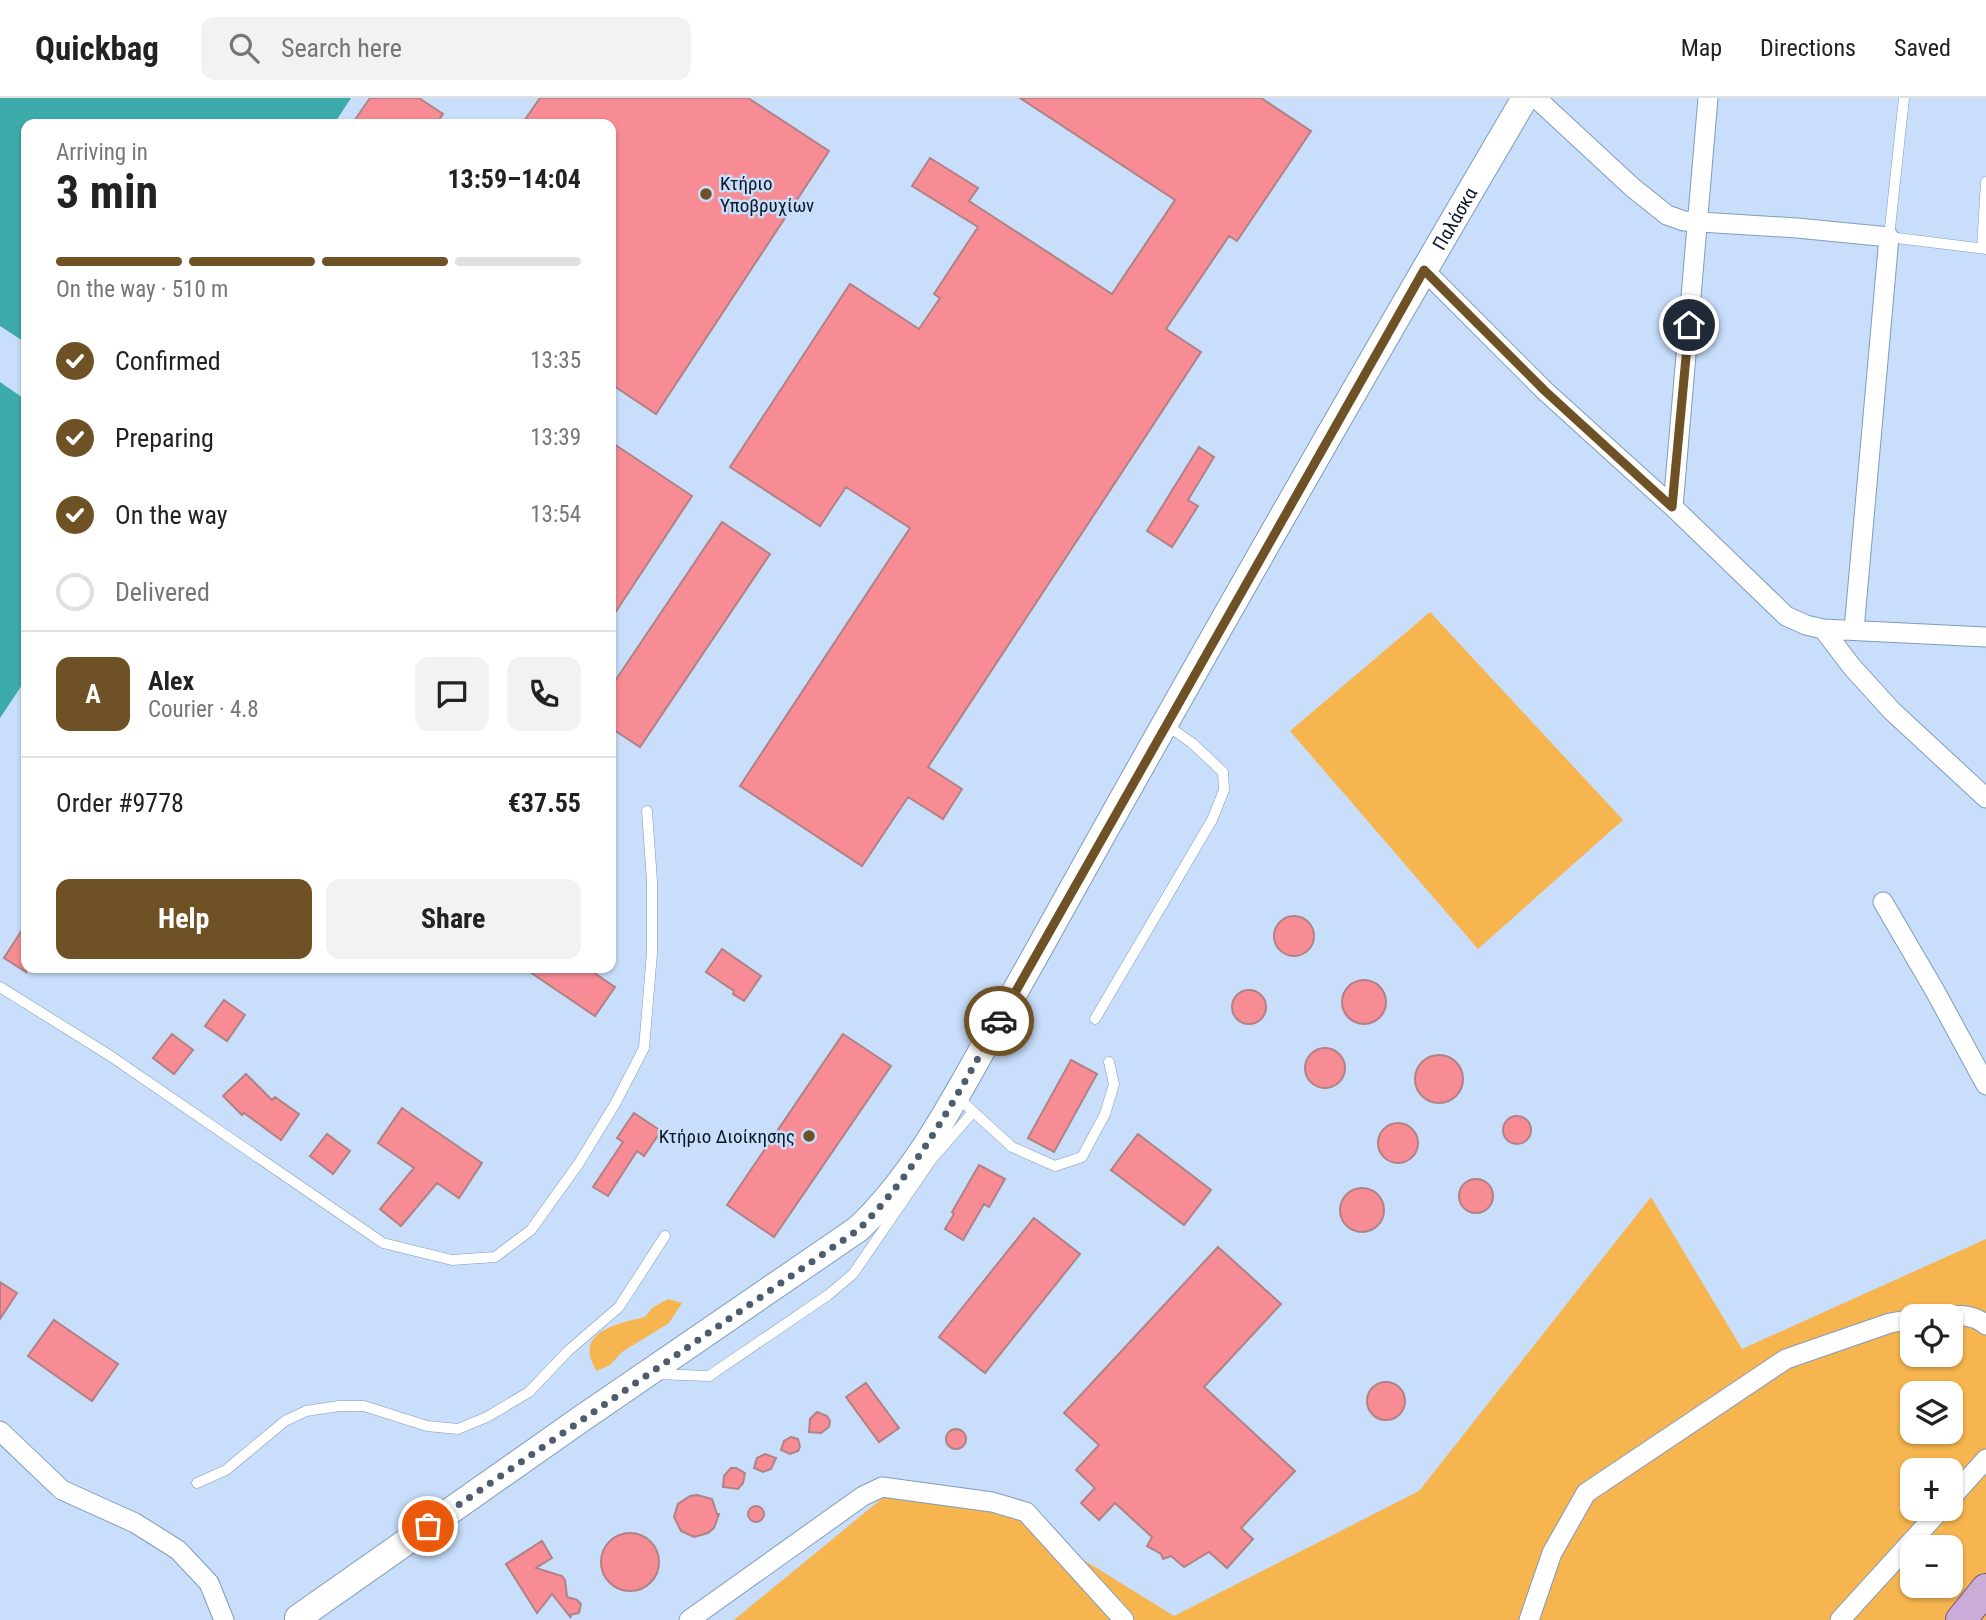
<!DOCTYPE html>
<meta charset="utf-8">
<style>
body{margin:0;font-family:"Roboto Condensed",sans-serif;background:#f2f2f2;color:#222;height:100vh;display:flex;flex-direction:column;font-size:26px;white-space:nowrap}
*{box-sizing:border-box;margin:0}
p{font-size:23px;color:#767676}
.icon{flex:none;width:38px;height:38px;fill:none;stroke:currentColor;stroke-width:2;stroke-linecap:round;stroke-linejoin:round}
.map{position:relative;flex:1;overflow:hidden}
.side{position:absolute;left:21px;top:21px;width:595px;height:854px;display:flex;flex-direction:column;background:#fff;border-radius:14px;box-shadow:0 2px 5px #0004}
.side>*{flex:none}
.tools{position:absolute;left:1900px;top:1206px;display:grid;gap:14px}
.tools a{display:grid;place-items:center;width:63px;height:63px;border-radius:14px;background:#fff;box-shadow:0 2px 5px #0004;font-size:35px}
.pin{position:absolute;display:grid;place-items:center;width:60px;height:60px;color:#fff;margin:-30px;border:4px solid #fff;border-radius:50%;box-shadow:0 2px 7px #0007}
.courier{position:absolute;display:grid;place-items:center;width:70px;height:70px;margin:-35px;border:5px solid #6e5125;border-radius:50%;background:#fff;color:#222;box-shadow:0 2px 9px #0007}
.head em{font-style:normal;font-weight:700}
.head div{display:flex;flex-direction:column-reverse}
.head{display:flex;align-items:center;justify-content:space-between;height:119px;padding:0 35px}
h1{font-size:46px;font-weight:700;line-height:52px}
.bar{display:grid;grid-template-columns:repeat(4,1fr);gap:10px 7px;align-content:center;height:84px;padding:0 35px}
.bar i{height:9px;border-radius:5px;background:#e0e0e0}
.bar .selected{background:#6e5125}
.bar p{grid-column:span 4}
.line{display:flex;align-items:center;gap:18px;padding:0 35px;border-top:2px solid #e0e0e0}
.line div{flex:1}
.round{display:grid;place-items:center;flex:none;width:74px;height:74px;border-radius:14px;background:#f2f2f2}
ol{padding:0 35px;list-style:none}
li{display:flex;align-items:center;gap:21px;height:77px}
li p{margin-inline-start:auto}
li .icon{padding:7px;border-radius:50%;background:#6e5125;color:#fff;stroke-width:4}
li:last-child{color:#767676}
li i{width:38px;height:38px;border:4px solid #e0e0e0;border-radius:50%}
.primary-button{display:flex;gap:14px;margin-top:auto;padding:14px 35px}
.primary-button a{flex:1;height:80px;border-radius:14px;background:#6e5125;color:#fff;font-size:28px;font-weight:700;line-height:80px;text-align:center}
.primary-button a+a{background:#f2f2f2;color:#222}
header{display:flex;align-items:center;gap:42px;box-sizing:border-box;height:98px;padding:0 35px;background:#fff;border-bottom:2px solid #e0e0e0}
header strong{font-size:33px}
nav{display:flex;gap:38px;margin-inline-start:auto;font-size:24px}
.search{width:490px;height:63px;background:#f2f2f2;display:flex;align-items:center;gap:18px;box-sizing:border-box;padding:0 24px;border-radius:14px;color:#767676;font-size:26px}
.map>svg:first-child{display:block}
.green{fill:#f6b54f;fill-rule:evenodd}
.water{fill:#3eabab}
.building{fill:#f78c95;stroke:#b18285;stroke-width:2}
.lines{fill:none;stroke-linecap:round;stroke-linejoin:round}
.lane-casing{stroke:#819bbc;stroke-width:11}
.street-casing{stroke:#819bbc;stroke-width:21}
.secondary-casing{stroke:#819bbc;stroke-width:28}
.primary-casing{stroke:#725488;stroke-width:32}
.lane{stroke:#fff;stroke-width:10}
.street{stroke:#fff;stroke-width:19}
.secondary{stroke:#fff;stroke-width:26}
.primary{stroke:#cbacd8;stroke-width:30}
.done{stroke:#4e5c6f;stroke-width:7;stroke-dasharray:0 12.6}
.route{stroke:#6e5125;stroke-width:9}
.poi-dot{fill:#6e5125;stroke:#c8defb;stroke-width:2.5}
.labels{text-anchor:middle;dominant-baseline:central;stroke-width:5;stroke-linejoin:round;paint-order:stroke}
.poi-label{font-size:19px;fill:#0d1623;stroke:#c8defb;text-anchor:start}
.street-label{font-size:19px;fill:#0d1623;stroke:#c8defb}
</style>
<header>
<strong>Quickbag</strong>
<div class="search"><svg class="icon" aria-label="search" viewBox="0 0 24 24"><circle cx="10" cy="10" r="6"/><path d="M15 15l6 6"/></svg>Search here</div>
<nav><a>Map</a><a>Directions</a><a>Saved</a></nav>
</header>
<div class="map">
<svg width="1986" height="1522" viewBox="0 0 1986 1522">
<rect width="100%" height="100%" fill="#c8defb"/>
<path class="green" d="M1430 514 1623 722 1478 851 1290 633Z
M1651 1099 1742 1251 1986 1141V1359L1951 1399V1372H1913V1410L1941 1411 1951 1405 1986 1371V1522H734L891 1393 1016 1420 1174 1518 1419 1393ZM1913 1218H1951V1256H1913ZM1913 1295H1951V1334H1913ZM1913 1449H1951V1488H1913Z
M668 1201 682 1205 669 1225 622 1254 610 1267 597 1273C572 1235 615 1226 645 1219L652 1210Z"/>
<path class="water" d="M0 0H351L334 26H26V245L0 228Z
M0 284 26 302V581L0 620Z"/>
<path class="building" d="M370 0H419L443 16 436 26H352Z
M540 0H748L829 53 656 316 611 286V26H522Z
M1020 0H1261L1311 33 1237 143 1229 138 1166 231 1201 254 928 669 962 691 943 721 908 699 862 768 740 688 910 430 846 389 820 428 730 369 850 186 919 231 940 200 934 196 978 129 912 88 930 60 978 90 969 103 1112 196 1175 102Z
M611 344 692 398 611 521Z
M1199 349 1214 359 1188 402 1198 408 1172 449 1147 433Z
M722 424 770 456 640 649 611 630V589Z
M1274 838a20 20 0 1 1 40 0a20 20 0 1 1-40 0Z
M26 826V874L4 860Z
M722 851 761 878 744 903 733 896 734 893 706 874Z
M524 870H587L615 889 595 918Z
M1342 904a22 22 0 1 1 44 0a22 22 0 1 1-44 0Z
M1232 909a17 17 0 1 1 34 0a17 17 0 1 1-34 0Z
M224 902 245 917 227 943 205 928Z
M172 936 193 952 174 976 153 960Z
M843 936 891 968 774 1139 727 1107Z
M1305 970a20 20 0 1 1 40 0a20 20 0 1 1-40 0Z
M1415 981a24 24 0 1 1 48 0a24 24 0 1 1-48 0Z
M1071 962 1097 976 1054 1054 1028 1040Z
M246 976 272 1002 275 999 299 1016 281 1042 244 1015 242 1017 223 998Z
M402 1010 482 1065 459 1100 437 1085 401 1128 380 1111 414 1070 378 1045Z
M634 1015 661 1033 644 1058 637 1053 608 1098 593 1089 623 1044 617 1040Z
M1503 1032a14 14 0 1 1 28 0a14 14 0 1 1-28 0Z
M1378 1045a20 20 0 1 1 40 0a20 20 0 1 1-40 0Z
M327 1036 350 1053 333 1076 310 1058Z
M1138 1036 1211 1092 1184 1127 1111 1072Z
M979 1067 1005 1081 989 1109 984 1106 963 1142 945 1131 954 1116 952 1114Z
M1459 1098a17 17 0 1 1 34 0a17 17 0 1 1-34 0Z
M1340 1112a22 22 0 1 1 44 0a22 22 0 1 1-44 0Z
M1034 1120 1080 1156 985 1275 939 1239Z
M1218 1149 1281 1206 1204 1289 1295 1373 1241 1430 1253 1441 1227 1470 1209 1454 1184 1469 1171 1458 1163 1461 1161 1456 1147 1448 1152 1439 1115 1405 1099 1422 1081 1405 1095 1390 1076 1372 1099 1347 1064 1315Z
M0 1184 17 1195 0 1221Z
M54 1222 118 1266 92 1303 28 1258Z
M1367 1303a19 19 0 1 1 38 0a19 19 0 1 1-38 0Z
M866 1285 899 1330 879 1344 846 1299Z
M817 1314 827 1318 830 1323 829 1329 821 1335 809 1334 810 1321Z
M946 1341a10 10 0 1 1 20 0a10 10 0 1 1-20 0Z
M791 1339 798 1341 800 1349 798 1353 790 1356 781 1352 784 1343Z
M765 1356 776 1360 771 1371 763 1374 754 1370 757 1360Z
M731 1370H736L745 1375 743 1385 738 1391 723 1389 724 1378Z
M697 1397 712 1401 717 1416H719L714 1430 708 1435 694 1439 681 1433 674 1419 678 1406 690 1398Z
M748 1416a8 8 0 1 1 16 0a8 8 0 1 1-16 0Z
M601 1464a29 29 0 1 1 58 0a29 29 0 1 1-58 0Z
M542 1443 552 1460 536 1470 562 1478 565 1482 567 1499 577 1502 581 1506 579 1515 570 1517 571 1520 552 1496 537 1515 506 1466Z"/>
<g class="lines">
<defs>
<path id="lane" d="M1904 0 1889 139 1986 151
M1982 150 1986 84
M0 889 109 957 383 1145 452 1162 495 1159 531 1132 579 1065 615 1006 644 950 652 855V783L647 713
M1095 921 1212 722 1224 692 1223 674 1192 645 1165 626
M956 998 1012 1049 1055 1068 1082 1059 1105 1016 1114 986 1109 964
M655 1276 709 1278 828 1197 853 1176 932 1061 973 1014
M197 1385 226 1372 285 1323 306 1313 339 1308H364L427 1328 458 1331 487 1319 529 1294 568 1253 619 1209 665 1138"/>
<path id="street" d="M1536 0 1632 89 1667 117 1684 123 1797 130 1889 139 1854 532
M1424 172 1545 293 1673 409 1786 518 1806 527 1823 531 1986 539
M1673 409 1708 0
M1823 531 1852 569 1892 613 1986 700
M1883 804 1935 893 1986 987
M1936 1218C1952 1217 1973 1215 1986 1227
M0 1333 62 1392 135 1425 178 1452 209 1485 224 1522
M1951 1400 1986 1361
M689 1522 863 1398 882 1389 992 1404 1026 1414 1124 1522
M1529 1522 1552 1455 1586 1395 1786 1261 1890 1225 1913 1221
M1840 1522 1942 1410"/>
<g id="secondary">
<path id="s1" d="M298 1520 581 1321 858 1131C915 1077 953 1004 991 936 1029 869 1067 801 1104 734 1242 488 1382 243 1525 0"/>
</g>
<path id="primary" d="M1961 1522 1986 1491"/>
</defs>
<use href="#lane" class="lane-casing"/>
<use href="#street" class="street-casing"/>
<use href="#secondary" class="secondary-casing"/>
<use href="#primary" class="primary-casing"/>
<use href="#lane" class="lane"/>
<use href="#street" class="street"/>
<use href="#secondary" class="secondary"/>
<use href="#primary" class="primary"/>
</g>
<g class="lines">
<path class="done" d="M428 1428 858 1132C918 1073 958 995 999 923"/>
<path class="route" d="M999 923 1424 172 1545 293 1672 409 1689 227"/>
</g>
<g class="poi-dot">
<circle cx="706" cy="96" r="7"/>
<circle cx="809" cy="1038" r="7"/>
</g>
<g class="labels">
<g class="poi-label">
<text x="720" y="85">Κτήριο<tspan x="720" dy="22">Υποβρυχίων</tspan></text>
<text x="795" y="1038" text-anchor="end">Κτήριο Διοίκησης</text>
</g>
<g class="street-label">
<text stroke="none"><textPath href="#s1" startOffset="1857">Παλάσκα</textPath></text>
</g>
</g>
</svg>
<div class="tools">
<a><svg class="icon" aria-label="locate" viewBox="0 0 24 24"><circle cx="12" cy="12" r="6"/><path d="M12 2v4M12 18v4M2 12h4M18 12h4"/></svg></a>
<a><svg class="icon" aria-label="layers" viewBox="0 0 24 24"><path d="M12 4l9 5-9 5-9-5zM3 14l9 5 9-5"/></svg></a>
<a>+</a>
<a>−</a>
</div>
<div class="pin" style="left:428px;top:1428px;background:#ea580c"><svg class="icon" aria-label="bag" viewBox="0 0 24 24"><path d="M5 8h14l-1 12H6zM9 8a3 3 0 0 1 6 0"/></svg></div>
<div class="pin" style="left:1689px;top:227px;background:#1f2937"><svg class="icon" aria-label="home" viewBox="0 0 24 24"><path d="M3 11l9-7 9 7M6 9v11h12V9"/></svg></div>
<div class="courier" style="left:999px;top:923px"><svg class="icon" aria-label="car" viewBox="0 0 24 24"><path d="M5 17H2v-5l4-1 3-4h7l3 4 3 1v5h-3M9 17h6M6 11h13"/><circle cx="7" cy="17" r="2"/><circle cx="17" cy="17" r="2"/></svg></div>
<section class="side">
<div class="head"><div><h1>3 min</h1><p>Arriving in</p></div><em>13:59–14:04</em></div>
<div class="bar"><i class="selected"></i><i class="selected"></i><i class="selected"></i><i></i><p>On the way · 510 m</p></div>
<ol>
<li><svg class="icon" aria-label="check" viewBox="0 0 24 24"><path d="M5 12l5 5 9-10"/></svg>Confirmed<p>13:35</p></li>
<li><svg class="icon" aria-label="check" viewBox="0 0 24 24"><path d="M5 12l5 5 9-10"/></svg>Preparing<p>13:39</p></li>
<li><svg class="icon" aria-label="check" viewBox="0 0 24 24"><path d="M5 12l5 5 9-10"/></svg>On the way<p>13:54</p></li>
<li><i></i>Delivered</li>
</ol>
<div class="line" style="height:126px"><b class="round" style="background:#6e5125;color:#fff">A</b><div><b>Alex</b><p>Courier · 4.8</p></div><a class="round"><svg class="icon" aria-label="chat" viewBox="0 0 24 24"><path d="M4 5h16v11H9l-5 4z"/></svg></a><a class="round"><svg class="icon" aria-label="phone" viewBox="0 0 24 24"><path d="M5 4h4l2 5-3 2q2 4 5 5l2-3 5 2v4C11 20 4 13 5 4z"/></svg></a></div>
<div class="line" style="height:91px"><div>Order #9778</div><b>€37.55</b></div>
<div class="primary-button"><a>Help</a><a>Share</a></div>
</section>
</div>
